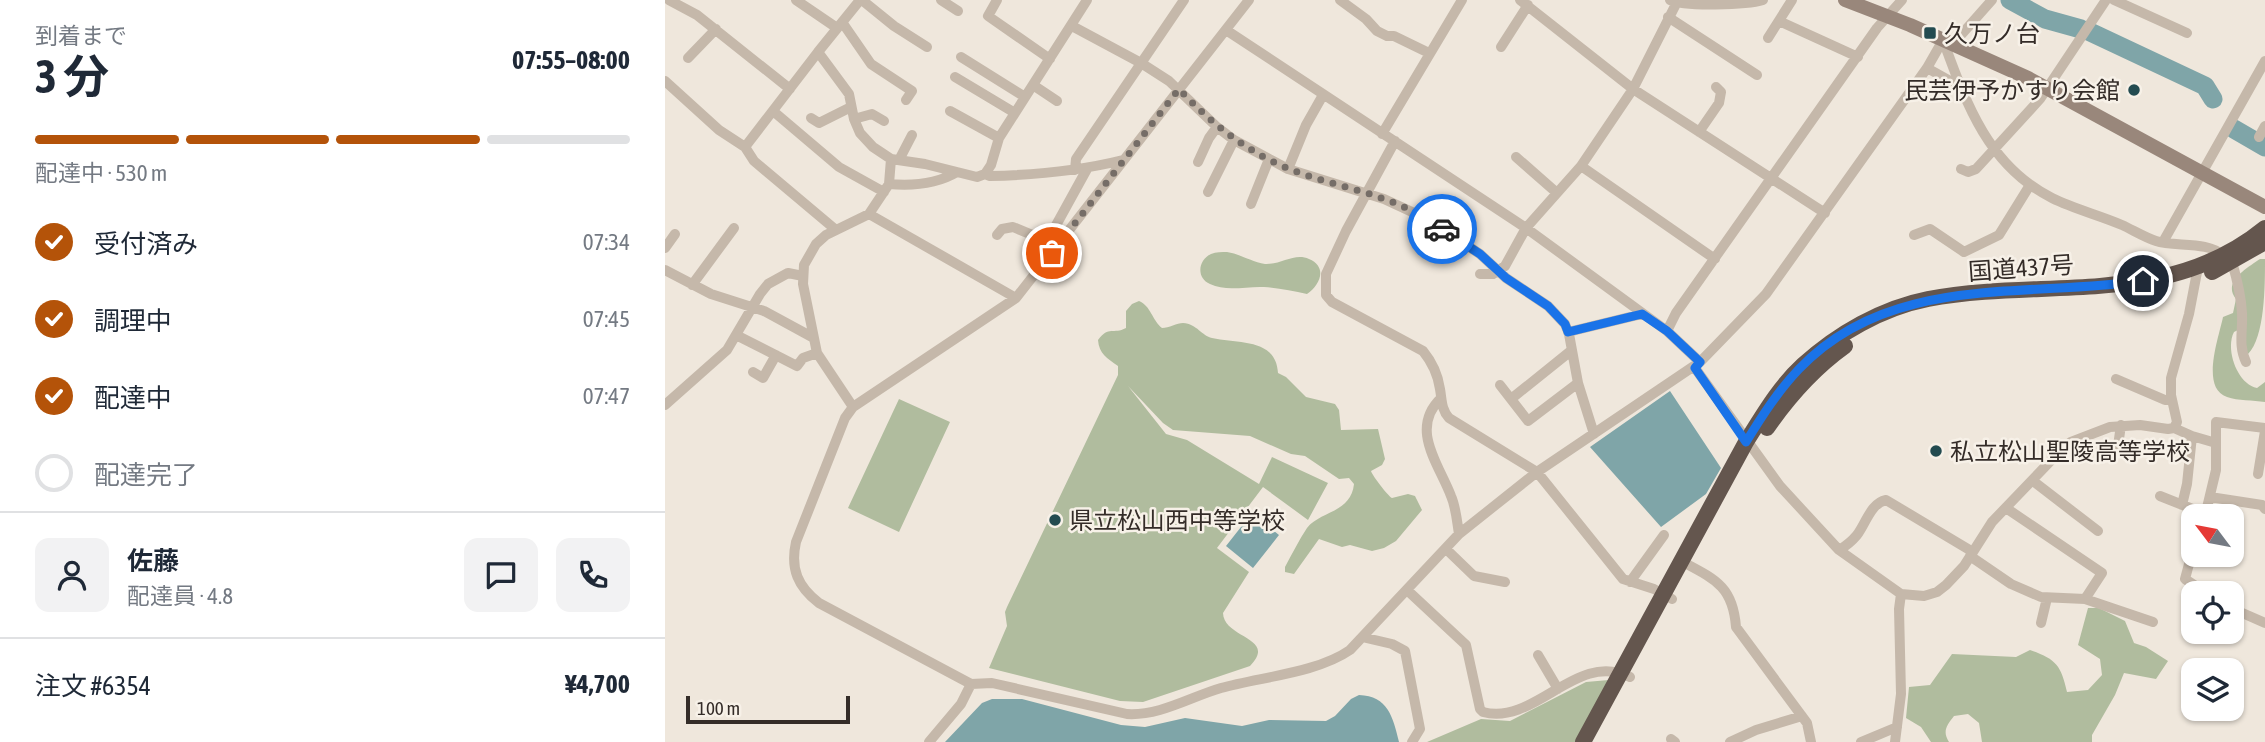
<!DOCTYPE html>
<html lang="ja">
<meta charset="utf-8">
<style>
body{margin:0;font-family:"Asap Condensed","Noto Sans JP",sans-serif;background:#f2f2f3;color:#1f2937;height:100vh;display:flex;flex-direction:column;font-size:26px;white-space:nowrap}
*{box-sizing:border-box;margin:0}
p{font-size:23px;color:#747a83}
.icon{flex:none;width:38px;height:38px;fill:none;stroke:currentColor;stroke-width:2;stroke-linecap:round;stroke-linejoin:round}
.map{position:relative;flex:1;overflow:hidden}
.details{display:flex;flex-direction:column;background:#fff;width:665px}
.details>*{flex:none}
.needle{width:46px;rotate:302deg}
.fabs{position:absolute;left:1516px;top:504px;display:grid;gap:14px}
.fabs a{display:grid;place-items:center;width:63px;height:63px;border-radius:14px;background:#fff;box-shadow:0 2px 5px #0004;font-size:35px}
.scale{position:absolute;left:21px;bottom:18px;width:164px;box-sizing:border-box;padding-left:7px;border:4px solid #342c28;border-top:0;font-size:19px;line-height:24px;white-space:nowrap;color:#342c28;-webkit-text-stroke:5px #f7f1e8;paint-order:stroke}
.pin{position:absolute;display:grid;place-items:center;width:60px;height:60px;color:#fff;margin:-30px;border:4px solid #fff;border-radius:50%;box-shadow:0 2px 7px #0007}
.courier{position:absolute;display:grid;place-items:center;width:70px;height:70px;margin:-35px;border:5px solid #1a73e8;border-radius:50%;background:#fff;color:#222;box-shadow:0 2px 9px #0007}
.head em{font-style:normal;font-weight:700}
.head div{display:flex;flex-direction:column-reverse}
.head{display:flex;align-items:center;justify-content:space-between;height:119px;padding:0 35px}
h1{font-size:46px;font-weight:700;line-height:52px}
.bar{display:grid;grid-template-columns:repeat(4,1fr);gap:10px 7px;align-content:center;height:84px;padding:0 35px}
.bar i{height:9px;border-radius:5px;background:#e0e1e3}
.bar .selected{background:#b45309}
.bar p{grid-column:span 4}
.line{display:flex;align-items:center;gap:18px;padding:0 35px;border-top:2px solid #e0e1e3}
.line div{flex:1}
.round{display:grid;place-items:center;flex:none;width:74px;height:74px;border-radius:14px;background:#f2f2f3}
ol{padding:0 35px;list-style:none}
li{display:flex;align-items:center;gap:21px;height:77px}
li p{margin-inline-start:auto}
li .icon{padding:7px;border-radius:50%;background:#b45309;color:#fff;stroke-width:4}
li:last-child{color:#747a83}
li i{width:38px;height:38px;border:4px solid #e0e1e3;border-radius:50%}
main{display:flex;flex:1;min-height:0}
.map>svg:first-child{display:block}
.green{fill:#b0bc9e}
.water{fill:#7fa5a8}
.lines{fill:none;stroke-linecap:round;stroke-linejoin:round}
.river{stroke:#7fa5a8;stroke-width:19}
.minor{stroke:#c5b8aa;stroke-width:10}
.secondary{stroke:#99877b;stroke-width:14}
.trunk{stroke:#64564e;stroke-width:16}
.done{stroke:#756d67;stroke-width:7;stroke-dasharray:0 12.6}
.route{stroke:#1a73e8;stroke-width:9}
.poi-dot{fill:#234b50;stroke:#f7f1e8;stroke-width:2.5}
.labels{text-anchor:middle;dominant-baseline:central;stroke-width:5;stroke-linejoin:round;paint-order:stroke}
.poi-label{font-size:24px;fill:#342c28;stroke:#f7f1e8;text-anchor:start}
.street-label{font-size:24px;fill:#342c28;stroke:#f7f1e8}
</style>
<main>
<section class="details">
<div class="head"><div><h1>3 分</h1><p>到着まで</p></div><em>07:55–08:00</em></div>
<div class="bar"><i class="selected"></i><i class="selected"></i><i class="selected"></i><i></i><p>配達中 · 530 m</p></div>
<ol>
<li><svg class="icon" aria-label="check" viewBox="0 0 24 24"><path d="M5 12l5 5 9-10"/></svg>受付済み<p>07:34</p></li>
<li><svg class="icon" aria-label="check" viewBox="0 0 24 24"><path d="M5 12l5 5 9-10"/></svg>調理中<p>07:45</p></li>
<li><svg class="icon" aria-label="check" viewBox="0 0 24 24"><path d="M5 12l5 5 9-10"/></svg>配達中<p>07:47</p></li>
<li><i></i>配達完了</li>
</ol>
<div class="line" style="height:126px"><a class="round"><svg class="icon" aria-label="person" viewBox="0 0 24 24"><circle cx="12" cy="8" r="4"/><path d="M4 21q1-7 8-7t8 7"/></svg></a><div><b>佐藤</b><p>配達員 · 4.8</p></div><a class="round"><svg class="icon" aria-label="chat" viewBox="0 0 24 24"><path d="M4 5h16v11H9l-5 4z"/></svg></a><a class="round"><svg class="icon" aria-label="phone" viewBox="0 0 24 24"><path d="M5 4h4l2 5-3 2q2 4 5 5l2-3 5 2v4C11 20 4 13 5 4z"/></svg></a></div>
<div class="line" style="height:91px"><div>注文 #6354</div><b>¥4,700</b></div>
</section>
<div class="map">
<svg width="1600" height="742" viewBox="0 0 1600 742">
<rect width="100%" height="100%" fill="#efe7dc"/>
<path class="green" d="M562 252C575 254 587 262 600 264 615 265 630 252 644 259 663 267 655 285 642 294 628 291 613 288 599 287 582 286 561 292 545 284 531 278 533 260 546 254 551 252 557 252 562 252Z
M1595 259H1600C1600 286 1600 337 1583 354L1579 347 1581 331 1573 330 1569 332C1560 349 1572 384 1592 388L1600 382V402C1588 400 1573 401 1562 397 1535 388 1554 337 1558 317L1568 313 1571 299C1557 282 1582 268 1595 259Z
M474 301C486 306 487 320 497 328 504 328 512 323 518 323 532 324 537 336 547 338 574 344 611 338 613 373L621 377 641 397 670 404 674 410 676 430 713 429 720 459 717 465 706 471C707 475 723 496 727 498L743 494 750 496 757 510 731 541 719 548 707 551 685 545 677 547 654 539 629 574 620 572V567C627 554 634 540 642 528 655 511 686 513 689 484L684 478 674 479 640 456 626 454 585 436 508 430 498 423 463 386 501 434 522 440 594 484 607 457 663 483 643 520 598 487 552 548 584 572 558 613C559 639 613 637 585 666L478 702 455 701 324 668 342 626 340 612 342 607 453 375V366C442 358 434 354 433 340 444 325 448 335 461 328V311L467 304Z
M234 399 285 422 234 532 183 508Z
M1423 608H1434L1460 621 1469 643 1481 647 1503 661 1491 679 1459 673 1450 695 1427 735V742H1317L1314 723 1303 714 1289 716C1282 725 1277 731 1284 742H1266L1256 727 1241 718 1244 687 1265 685 1287 654 1351 657 1365 650C1391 659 1396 665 1402 692L1423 690 1437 675 1435 659 1413 645Z
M944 680 911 742H762L816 719 845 721 921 682Z"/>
<path class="water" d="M1005 391 1056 468 1041 494 996 527 925 447Z
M587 513 614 535 588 568 561 546Z
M694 695C723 696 728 717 734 742H280L317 703 327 699H357L456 725 480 727 520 718 577 726 604 720 661 721 670 716 686 699Z"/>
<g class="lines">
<path class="river" d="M1345 0 1380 19 1416 29
M1423 31 1540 86 1548 99
M1569 129 1600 147"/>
<path class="minor" d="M4 0 32 15 125 89
M131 0 172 28
M195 0 153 52 184 94 189 119 195 133 208 147 226 159 260 164 312 177 320 174 326 165 334 138 422 0
M197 0 229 26 262 47
M276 0 293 11
M332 0 323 16 385 59
M584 0 351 298 188 407 180 418 131 542C125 569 133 587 154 603L306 684 327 683 462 714C495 716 525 697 556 688 595 677 652 673 685 650L794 534 872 472 1035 362 1101 294 1262 68 1278 40C1301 103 1323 166 1387 198 1409 209 1434 215 1457 225 1468 230 1479 237 1491 241 1509 247 1544 241 1557 255
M675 0 701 19 712 31 722 36H729L764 53
M855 0 968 89 1160 213
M1005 0C1019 7 1082 5 1098 0
M1449 0 1522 33
M1003 17 1092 75
M1114 21 1193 57
M177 22 206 64 247 91 241 100
M407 26 476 63 504 81 552 127 569 140 623 169 719 199 760 218 815 254 841 278 883 306 900 324 904 334 913 383 929 434
M561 30 861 228 1002 331 1035 362
M1103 38 1127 0
M1288 44 1327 0
M836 47 863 5
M296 57 360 97
M23 58 51 29
M1262 68 1296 87
M290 77 350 113
M0 81 54 130 80 147 89 161 171 230
M368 85 392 101
M108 111 174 167 219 192
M285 111 334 138
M146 118 154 123 186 107
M189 119 207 114 219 121
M1034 132 1054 103 1056 92 1051 87
M717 134 797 0
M1594 137 1600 126
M730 141 681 231 661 274V295L667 302 758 351C767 362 773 375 775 389 777 400 776 409 784 418L872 472 958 579 989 589 1007 599
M80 147 153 52
M851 157 892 193
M234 160 247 135
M533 162 544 138 552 127
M916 166 1050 259
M623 169 641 125 658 95
M1296 169 1303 172 1311 169 1375 99 1441 0
M410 170 411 159 519 0
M320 174 325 176C370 175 414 171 458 160
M224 184C247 186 272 184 292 172
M543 192 569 140
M586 204 604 159
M204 214 351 298
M332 235 337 229 348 227 382 241
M1249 235 1265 229 1299 252 1334 235 1365 185
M1498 242 1600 61
M0 248 10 234
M1567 262C1572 279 1576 295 1577 313 1578 331 1573 345 1581 362
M0 270 46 294 99 311 147 337
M372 272 373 258 422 169
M815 274H828L840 266 861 228 916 166 968 89 1013 0
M27 285 69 228
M1002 331 1011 313 1212 28 1237 0
M903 332 977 314
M71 335 132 366 138 358 152 353
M1030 368 1115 486 1174 550 1236 594 1259 596 1272 592 1281 585 1299 566 1327 522 1396 450 1406 442 1445 427 1475 425 1503 429 1509 428 1512 422 1506 395V378L1524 314 1533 267
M88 372 98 378 111 355
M1451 379 1500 400H1507
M835 385 863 421 913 383
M776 398C744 429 774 464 786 496 791 507 792 522 794 534
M846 399 907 350
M0 405 62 350 95 294 103 284 123 273 138 276
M188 407 152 353 138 284 139 265 151 244 161 235 204 214 224 184 226 159
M1509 428 1527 436 1551 443
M1452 453 1456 425
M1593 474 1600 431
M1368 481 1433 531
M1495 496 1540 514
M1545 497 1597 505 1600 509
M1517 505 1522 484 1527 436
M1341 508 1437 573 1420 599
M1540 516 1551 470V422L1600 428
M781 549 809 576 840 582
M1528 549 1520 579 1541 593
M1174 550C1181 546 1187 541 1192 535 1201 523 1206 503 1221 500L1308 552
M1305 556 1346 584 1376 597 1420 599 1488 622
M1016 561C1050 579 1068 586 1071 627L1142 723 1146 742
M965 582 999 535
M742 590 801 645 815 709 818 712C871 726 911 650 965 677
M1566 608 1600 623
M1376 623 1382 598
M697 637 727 644 740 651 755 729 747 742
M873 655 893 689
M1006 739 1010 742
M264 742 296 704 306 684
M1065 742 1091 730 1137 716
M1196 742 1232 727
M1230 742 1236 694 1234 609 1236 594"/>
<path class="secondary" d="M1180 0 1245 25 1363 78 1600 207"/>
<path class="trunk" d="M1547 272 1600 242
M1102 428C1124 396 1148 369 1180 346
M918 742 1081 442C1098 415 1114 387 1138 365 1172 334 1217 308 1263 299 1379 277 1501 309 1600 228"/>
</g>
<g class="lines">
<path class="done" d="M387 253 514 89C545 122 579 150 622 168 653 181 687 187 719 199 740 206 758 217 777 229"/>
<path class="route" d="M777 229 815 254 841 278 883 306 900 324 903 332 977 314 1002 331 1035 362 1030 368 1081 442C1097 416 1113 391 1134 369 1225 273 1360 298 1478 281"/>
</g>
<g class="poi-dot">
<rect x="1258" y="26" width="14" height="14" rx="3.5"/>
<circle cx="1469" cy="90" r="7"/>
<circle cx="1271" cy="451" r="7"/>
<circle cx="390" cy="520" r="7"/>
</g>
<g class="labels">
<g class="poi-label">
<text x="1279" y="33">久万ノ台</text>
<text x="1455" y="90" text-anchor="end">民芸伊予かすり会館</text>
<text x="1285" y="451">私立松山聖陵高等学校</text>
<text x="404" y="520">県立松山西中等学校</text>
</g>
<g class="street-label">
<text transform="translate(1356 268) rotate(-4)">国道437号</text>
</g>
</g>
</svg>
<div class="fabs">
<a><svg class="needle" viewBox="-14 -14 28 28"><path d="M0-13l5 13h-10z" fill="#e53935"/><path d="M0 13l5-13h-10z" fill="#747a83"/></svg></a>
<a><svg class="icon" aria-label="locate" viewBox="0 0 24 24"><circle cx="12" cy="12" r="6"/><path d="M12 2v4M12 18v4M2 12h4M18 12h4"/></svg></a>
<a><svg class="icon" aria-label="layers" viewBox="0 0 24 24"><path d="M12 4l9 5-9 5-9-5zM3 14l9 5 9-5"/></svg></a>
</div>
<div class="scale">100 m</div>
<div class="pin" style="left:387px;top:253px;background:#ea580c"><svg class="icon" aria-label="bag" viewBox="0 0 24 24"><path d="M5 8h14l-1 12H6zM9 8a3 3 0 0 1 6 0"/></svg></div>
<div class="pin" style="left:1478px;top:281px;background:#1f2937"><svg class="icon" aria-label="home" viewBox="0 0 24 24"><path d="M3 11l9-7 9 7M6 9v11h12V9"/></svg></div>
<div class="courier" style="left:777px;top:229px"><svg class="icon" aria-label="car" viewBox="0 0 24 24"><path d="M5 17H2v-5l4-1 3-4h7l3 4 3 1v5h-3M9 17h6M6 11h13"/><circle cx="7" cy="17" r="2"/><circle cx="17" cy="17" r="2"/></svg></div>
</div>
</main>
